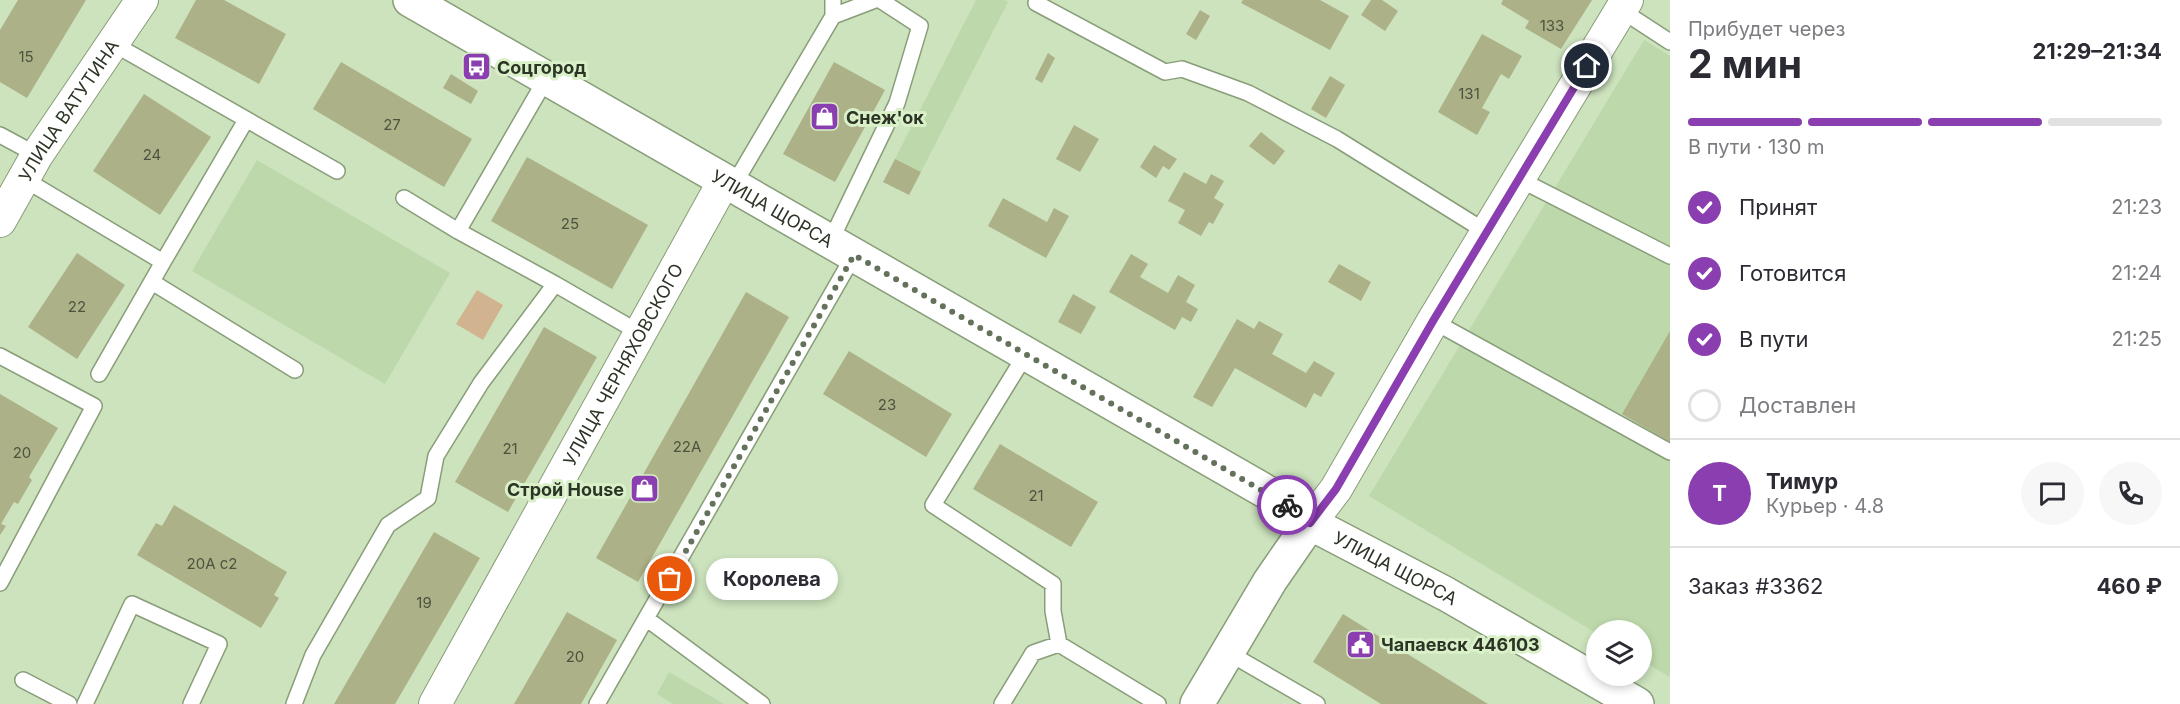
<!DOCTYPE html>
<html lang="ru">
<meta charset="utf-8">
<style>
body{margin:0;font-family:Inter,sans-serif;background:#f7f7f7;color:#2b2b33;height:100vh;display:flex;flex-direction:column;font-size:22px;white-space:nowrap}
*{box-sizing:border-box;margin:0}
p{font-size:20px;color:#7c7c81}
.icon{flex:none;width:33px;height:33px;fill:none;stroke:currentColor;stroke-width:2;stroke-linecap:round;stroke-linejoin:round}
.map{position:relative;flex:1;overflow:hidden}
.drawer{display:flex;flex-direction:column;background:#fff;width:510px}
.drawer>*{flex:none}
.tools{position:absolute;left:1586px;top:620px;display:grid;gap:12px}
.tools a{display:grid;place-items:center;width:66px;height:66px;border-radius:50%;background:#fff;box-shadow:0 3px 9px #0003;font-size:30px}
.pin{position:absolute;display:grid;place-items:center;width:51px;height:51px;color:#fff;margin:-26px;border:3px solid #fff;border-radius:50%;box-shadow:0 2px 6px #0007}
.courier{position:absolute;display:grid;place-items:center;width:60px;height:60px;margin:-30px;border:4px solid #8a3eaf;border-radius:50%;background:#fff;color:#222;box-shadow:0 2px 8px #0007}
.bubble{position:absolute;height:42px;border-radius:21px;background:#fff;box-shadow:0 3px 9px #0003;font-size:20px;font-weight:700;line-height:42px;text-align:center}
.head em{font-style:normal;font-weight:700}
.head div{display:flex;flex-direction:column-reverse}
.head{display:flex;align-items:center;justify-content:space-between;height:102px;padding:0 18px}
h1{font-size:39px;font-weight:700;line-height:45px}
.bar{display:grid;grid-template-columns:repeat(4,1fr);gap:9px 6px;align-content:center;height:72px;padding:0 18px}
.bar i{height:8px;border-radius:4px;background:#e1e1e2}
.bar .on{background:#8a3eaf}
.bar p{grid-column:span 4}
.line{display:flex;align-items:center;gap:15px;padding:0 18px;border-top:2px solid #e1e1e2}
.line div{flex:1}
.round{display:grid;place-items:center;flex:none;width:63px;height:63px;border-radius:32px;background:#f7f7f7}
ol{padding:0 18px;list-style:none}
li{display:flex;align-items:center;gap:18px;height:66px}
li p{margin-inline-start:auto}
li .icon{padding:6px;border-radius:50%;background:#8a3eaf;color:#fff;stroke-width:4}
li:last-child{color:#7c7c81}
li i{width:33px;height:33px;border:3px solid #e1e1e2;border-radius:50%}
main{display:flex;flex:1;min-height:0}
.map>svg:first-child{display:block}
.built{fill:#bdd8ab}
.green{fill:#d1b48f}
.building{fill:#acb188}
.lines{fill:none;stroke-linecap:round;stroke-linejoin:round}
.lane-casing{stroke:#889d79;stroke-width:18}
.street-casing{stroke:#889d79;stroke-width:34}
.secondary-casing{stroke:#889d79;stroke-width:36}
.lane{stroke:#fff;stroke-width:15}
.street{stroke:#fff;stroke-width:32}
.secondary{stroke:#fff;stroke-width:33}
.done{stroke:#64715b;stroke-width:6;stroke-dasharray:0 10.8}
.route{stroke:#8a3eaf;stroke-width:8}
.labels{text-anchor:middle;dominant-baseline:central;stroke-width:6;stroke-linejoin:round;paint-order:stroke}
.number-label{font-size:15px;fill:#4c533e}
.poi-label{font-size:18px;font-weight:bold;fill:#2c3426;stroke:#d9f0c9;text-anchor:start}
.street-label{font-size:18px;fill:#2c3426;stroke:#d9f0c9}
</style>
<main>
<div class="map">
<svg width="1670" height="704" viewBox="0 0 1670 704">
<rect width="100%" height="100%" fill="#cce3bd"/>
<path class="built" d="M976 0H1004L1008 2 921 172 895 159Z
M1644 40 1670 56V677L1641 660V630H1596V633L1369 496Z
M257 160 450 273 385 384 192 271Z
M669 672 724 704H673L657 694Z"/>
<path class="green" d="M477 290 503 305 483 340 456 324Z"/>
<path class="building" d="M18 0H86L27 98 0 82V30Z
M196 0H224L286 34 259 84 175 38Z
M1243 0H1320L1349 16 1330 50 1241 3Z
M1371 0H1382L1398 11 1385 31 1361 15Z
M1503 0H1592L1561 49 1525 28 1529 21 1501 4Z
M1200 10 1210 16 1196 40 1186 34Z
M1482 34 1522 56 1509 79 1501 74 1482 108 1490 112 1477 135 1438 112Z
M1048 53 1055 58 1042 83 1035 79Z
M341 62 472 139 444 187 313 109Z
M834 62 885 90 835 182 783 154Z
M451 74 478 91 471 104 443 88Z
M1330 76 1345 85 1326 118 1311 109Z
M144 94 211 137 160 215 93 171Z
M1074 125 1099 139 1080 172 1056 159Z
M1261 132 1285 151 1274 165 1249 146Z
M1154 145 1177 159 1169 170 1163 166 1156 178 1140 167Z
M527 157 648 225 612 289 491 221Z
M895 159 921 172 909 195 883 182Z
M1184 172 1206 184 1211 174 1224 181 1214 198 1224 204 1213 224 1209 222 1201 236 1178 223 1185 210 1168 201Z
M1003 198 1047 222 1054 208 1069 216 1046 258 988 226Z
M77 253 125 285 77 359 28 327Z
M1131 254 1148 264 1140 277 1168 293 1178 275 1195 285 1186 302 1198 309 1191 322 1182 317 1175 330 1109 292Z
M1339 264 1371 282 1361 301 1328 282Z
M746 292 789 317 638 582 596 558Z
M1073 294 1096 307 1081 334 1058 322Z
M1237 319 1254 329 1259 321 1283 334 1272 354 1306 373 1314 361 1335 373 1321 397 1314 393 1306 408 1235 368 1212 407 1193 397Z
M544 327 597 357 508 512 455 482Z
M1670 331V442L1622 414Z
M849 351 952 414 926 457 823 394Z
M0 394 58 428 29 477 32 480 18 504 14 502 1 524 6 526 0 535Z
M1000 444 1098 502 1071 547 973 489Z
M174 505 287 572 274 595 279 598 261 628 137 555 156 523 162 526Z
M434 532 480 558 395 704H334Z
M567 612 617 640 581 704H514Z
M1343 614 1488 704H1381L1313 662Z"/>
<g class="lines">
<defs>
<path id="lane" d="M1036 3 1165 72 1182 69 1248 93 1337 139 1488 233
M1621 10 1670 42
M833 16 875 0
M112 43 337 171
M0 135 37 155
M24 179 163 262 246 120
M1519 179 1670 256
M733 186 833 16V0
M404 198 458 231 546 79
M830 242 897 103 920 26 880 0
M152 282 295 370
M555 284 640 333
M1433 321 1670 452
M1026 354 933 505 1053 584V611L1059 644 1158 704
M0 356 94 406 0 583
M99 374 163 262
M647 619 762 704
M1227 652 1317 704
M23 680 69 704
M85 704 132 604 219 644 191 704
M294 704 313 655 388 525 428 498 436 456 481 383 555 284 458 231
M597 704 854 255
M1002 704 1033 653 1059 644"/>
<g id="street">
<path id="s1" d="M0 221 37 155 142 0"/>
<path d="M1310 523 1336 489 1433 321 1627 0"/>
<path id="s2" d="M435 704 724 181"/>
</g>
<g id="secondary">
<path id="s3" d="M410 0 1284 502 1310 523 1446 594 1637 704"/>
<path d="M1197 704 1270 581 1310 523"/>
</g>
</defs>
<use href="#lane" class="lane-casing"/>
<use href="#street" class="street-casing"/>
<use href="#secondary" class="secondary-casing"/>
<use href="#lane" class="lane"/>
<use href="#street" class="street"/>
<use href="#secondary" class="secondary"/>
</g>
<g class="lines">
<path class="done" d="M670 579 854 255 1287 505"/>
<path class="route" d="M1287 505 1310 523 1336 489 1433 321 1587 66"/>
</g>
<defs>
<symbol id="bus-square" viewBox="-11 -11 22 22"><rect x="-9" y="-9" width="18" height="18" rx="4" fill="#8a3eaf" stroke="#d9f0c9"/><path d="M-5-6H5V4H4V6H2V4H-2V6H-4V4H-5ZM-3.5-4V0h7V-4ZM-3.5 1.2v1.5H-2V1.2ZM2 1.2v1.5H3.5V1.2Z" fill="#fff"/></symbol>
<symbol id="shop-square" viewBox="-11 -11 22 22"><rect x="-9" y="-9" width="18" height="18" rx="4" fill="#8a3eaf" stroke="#d9f0c9"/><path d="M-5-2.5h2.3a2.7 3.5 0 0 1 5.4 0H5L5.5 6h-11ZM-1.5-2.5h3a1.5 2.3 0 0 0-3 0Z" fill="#fff"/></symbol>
<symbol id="civic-square" viewBox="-11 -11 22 22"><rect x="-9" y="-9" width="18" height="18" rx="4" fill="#8a3eaf" stroke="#d9f0c9"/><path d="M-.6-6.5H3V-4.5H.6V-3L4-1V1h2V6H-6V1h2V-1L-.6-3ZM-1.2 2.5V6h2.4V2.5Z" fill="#fff"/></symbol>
</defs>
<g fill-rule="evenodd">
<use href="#bus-square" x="460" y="50" width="33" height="33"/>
<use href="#shop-square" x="808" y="100" width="33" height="33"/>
<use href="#shop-square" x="628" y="472" width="33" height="33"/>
<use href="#civic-square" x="1344" y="628" width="33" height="33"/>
</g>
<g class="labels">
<g class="number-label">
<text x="1552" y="25">133</text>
<text x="26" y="56">15</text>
<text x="1469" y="93">131</text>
<text x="392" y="124">27</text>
<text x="152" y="154">24</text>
<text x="570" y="223">25</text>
<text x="77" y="306">22</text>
<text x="887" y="404">23</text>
<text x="687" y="446">22А</text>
<text x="510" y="448">21</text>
<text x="22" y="452">20</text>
<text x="1036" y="495">21</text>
<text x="212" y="563">20А с2</text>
<text x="424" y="602">19</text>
<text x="575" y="656">20</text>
</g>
<g class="poi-label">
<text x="497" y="67">Соцгород</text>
<text x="846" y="117">Снеж'ок</text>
<text x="624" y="489" text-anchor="end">Строй House</text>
<text x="1381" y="644">Чапаевск 446103</text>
</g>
<g class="street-label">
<text stroke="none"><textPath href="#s1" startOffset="130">УЛИЦА ВАТУТИНА</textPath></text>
<text stroke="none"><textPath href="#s3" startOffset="418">УЛИЦА ЩОРСА</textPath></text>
<text stroke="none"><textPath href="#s2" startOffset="388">УЛИЦА ЧЕРНЯХОВСКОГО</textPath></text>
<text stroke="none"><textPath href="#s3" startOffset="1138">УЛИЦА ЩОРСА</textPath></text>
</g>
</g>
</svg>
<div class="tools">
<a><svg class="icon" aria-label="layers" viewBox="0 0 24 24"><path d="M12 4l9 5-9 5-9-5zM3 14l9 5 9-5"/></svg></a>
</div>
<div class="pin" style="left:670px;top:579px;background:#ea580c"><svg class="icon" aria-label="bag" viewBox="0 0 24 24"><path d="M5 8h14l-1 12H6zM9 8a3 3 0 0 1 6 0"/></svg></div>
<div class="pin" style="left:1587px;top:66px;background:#1f2937"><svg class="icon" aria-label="home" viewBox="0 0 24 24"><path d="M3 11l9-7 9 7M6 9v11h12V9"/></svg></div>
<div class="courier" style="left:1287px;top:505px"><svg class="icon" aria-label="bike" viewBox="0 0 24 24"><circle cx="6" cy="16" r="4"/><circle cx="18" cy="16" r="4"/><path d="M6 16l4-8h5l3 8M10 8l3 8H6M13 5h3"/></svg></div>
<div class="bubble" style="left:706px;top:558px;width:132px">Королева</div>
</div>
<section class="drawer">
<div class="head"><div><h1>2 мин</h1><p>Прибудет через</p></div><em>21:29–21:34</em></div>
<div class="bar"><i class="on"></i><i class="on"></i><i class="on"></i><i></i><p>В пути · 130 m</p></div>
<ol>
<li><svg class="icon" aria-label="check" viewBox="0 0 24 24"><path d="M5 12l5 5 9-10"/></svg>Принят<p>21:23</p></li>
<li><svg class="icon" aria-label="check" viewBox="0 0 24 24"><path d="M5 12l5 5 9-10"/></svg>Готовится<p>21:24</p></li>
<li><svg class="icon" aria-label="check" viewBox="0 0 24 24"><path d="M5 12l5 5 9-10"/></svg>В пути<p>21:25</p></li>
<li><i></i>Доставлен</li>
</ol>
<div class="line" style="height:108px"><b class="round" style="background:#8a3eaf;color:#fff">Т</b><div><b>Тимур</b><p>Курьер · 4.8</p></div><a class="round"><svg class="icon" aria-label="chat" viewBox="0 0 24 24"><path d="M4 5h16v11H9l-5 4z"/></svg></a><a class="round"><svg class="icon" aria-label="phone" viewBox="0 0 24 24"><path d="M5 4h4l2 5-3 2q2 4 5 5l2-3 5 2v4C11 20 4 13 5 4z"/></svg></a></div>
<div class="line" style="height:78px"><div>Заказ #3362</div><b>460 ₽</b></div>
</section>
</main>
